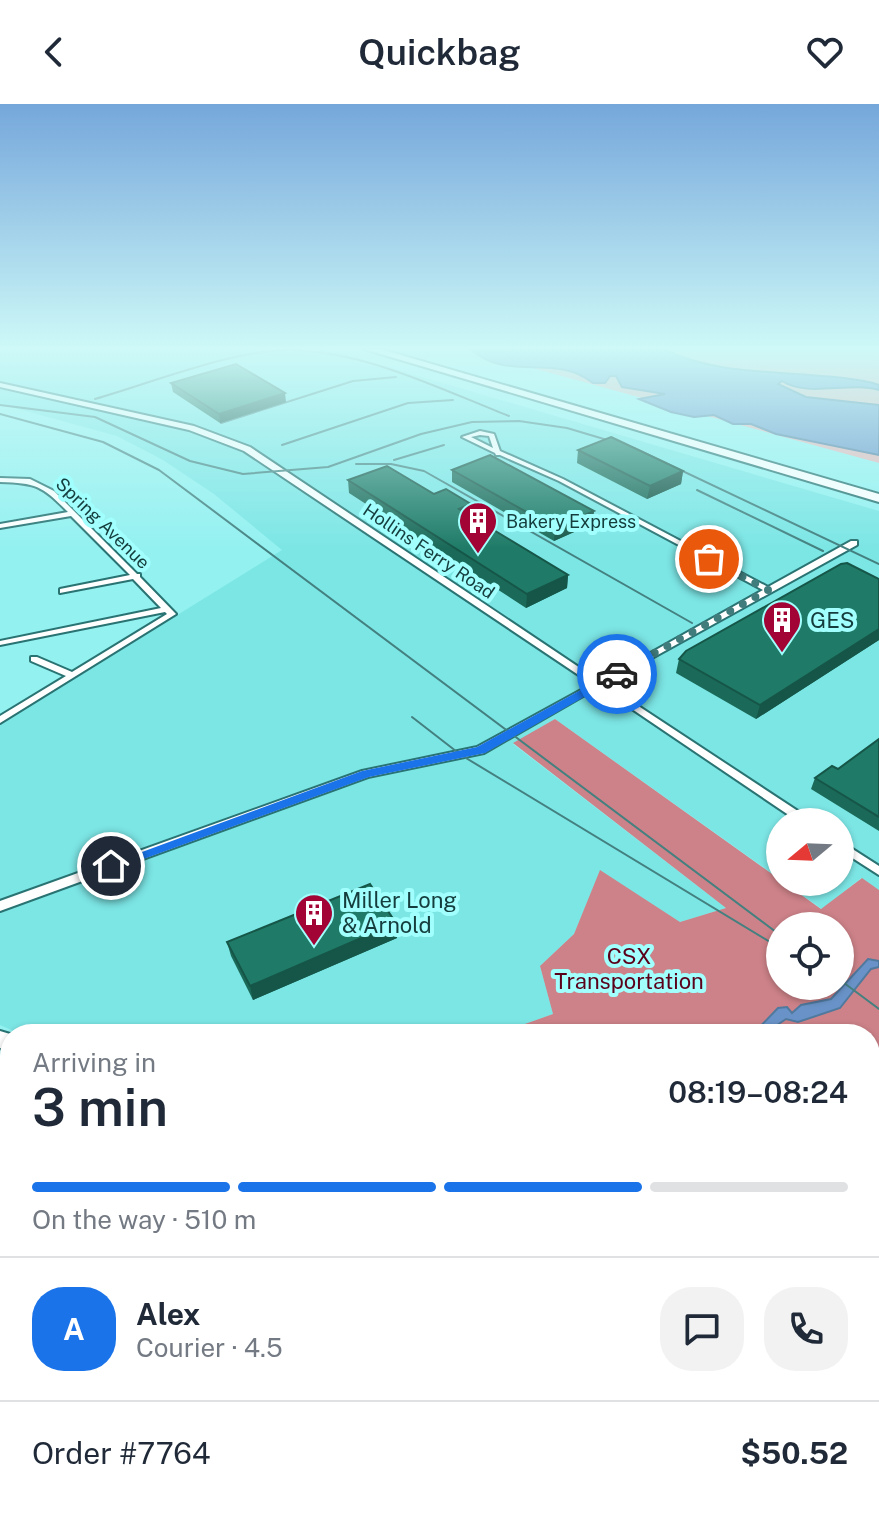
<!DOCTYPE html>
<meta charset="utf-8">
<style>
body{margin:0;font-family:"Public Sans",sans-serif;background:#f2f2f3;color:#1f2937;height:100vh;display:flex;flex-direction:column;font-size:30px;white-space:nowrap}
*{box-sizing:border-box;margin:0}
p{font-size:26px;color:#747a83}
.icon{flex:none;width:44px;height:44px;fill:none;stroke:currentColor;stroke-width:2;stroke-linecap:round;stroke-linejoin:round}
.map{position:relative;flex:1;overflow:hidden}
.panel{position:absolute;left:0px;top:920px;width:880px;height:498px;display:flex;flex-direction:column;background:#fff;border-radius:32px 32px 0 0;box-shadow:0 2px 6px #0004}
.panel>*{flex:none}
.needle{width:52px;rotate:251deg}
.tools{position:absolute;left:766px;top:704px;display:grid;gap:16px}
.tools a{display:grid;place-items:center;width:88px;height:88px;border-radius:50%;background:#fff;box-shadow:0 2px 6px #0004;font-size:40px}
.pin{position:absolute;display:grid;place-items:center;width:68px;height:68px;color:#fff;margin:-34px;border:4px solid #fff;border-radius:50%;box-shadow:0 2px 8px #0007}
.courier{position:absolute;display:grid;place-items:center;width:80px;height:80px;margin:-40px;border:6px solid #1a73e8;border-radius:50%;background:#fff;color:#222;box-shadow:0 2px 10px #0007}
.summary em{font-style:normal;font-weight:600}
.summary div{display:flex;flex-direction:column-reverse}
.summary{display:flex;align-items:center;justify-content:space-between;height:136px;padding:0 32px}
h1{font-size:52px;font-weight:600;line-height:60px}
.bar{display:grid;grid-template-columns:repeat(4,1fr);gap:12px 8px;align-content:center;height:96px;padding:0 32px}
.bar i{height:10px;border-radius:6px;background:#e0e1e3}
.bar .selected{background:#1a73e8}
.bar p{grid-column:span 4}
.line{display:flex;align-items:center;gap:20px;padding:0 32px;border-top:2px solid #e0e1e3}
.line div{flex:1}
.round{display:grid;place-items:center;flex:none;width:84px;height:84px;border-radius:32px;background:#f2f2f3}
header{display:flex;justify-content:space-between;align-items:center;height:104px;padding:0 32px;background:#fff;font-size:36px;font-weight:600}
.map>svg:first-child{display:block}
.built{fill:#7ce6e5}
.green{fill:#e7b5b8}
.forest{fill:#cc8288;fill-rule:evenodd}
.water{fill:#6993c8;stroke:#50799e;stroke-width:2}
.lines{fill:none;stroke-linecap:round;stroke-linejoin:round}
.minor-casing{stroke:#2a7373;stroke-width:4}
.tertiary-casing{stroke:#2a7373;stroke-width:4}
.primary-casing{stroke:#2a7373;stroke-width:4}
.motorway-casing{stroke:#2a7373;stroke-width:4}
.minor{fill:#fff;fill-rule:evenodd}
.tertiary{fill:#fff;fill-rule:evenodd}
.primary{fill:#fff;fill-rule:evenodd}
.motorway{fill:#fff;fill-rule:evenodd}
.rail-far1{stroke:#448080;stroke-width:2}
.rail{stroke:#448080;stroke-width:3}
.wall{fill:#1b6a59}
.shaded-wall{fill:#165648}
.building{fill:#1f7b67;stroke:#165648;stroke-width:2}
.route{fill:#1a73e8}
.done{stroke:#417c7c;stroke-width:8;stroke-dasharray:0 14.4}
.labels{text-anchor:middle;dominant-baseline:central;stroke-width:8;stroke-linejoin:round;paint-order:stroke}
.far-poi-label{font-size:18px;fill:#153d3d;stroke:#a1fffd;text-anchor:start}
.far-street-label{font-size:18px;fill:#153d3d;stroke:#a1fffd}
.poi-label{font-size:22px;fill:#153d3d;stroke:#a1fffd;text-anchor:start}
.park-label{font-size:22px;fill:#5b001a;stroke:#a1fffd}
</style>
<header><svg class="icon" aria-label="back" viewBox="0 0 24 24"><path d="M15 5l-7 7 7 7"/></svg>Quickbag<svg class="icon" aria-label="heart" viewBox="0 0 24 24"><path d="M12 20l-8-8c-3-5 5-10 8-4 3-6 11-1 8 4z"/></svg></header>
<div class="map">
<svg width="879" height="1417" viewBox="0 0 879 1417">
<rect width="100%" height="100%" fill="#93f1f0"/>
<path class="built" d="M0 245H327L879 407V786L861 774 822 805 784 778H840V718H780V775L555 615 513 640 726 804 680 818 600 767 574 830 540 862 553 910 522 921 526 930H21L0 921V621L282 446 214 390 163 356 117 332 0 300Z"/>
<path class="green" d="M463 245H879V359Z"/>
<path class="forest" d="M555 615 821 805 862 774 879 786V1215L870 1214V930H526L522 921 553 910 540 862 574 830 600 766 680 818 726 804 513 639ZM780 822H840V882H780Z
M353 1408H410V1414L421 1408H570L561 1417H350Z"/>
<path class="water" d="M471 245H664C724 276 806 264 873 279L879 281V286C848 277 809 294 782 277L778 280 806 293 879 301V351L776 330 751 320H733L714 311 694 313 671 308 639 295 665 290 622 283 616 272H610L605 279H593C554 248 507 279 471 245Z
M868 855 879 857V863L871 865 840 904 798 918 786 915 764 930H753L778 904 787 903 792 909 801 901 831 895Z"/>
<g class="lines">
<defs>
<path id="minor" d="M480 327 494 330 500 347 563 375 768 483 851 437H857V441L605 580 810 715 811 718H799L595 580 763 486 559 377 500 351H496L495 349 462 333ZM480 331 489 332 493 344 471 333Z
M0 374 30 375 54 387 137 470H140V473L176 510 0 619V612L66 572 31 557V553H37L72 568 167 510 165 508 0 541V537L161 504 133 475 60 489V485L130 471 71 412 0 424V420L68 408C42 382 37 379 0 378Z
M840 737 879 762V771L840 746Z
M10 1018C10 1029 12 1039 0 1043 0 1032 0 1022 10 1018Z"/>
<path id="tertiary" d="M0 279 194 322 250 343 604 580 484 649 368 673 0 807V797L362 667 477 643 592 580 244 347 189 326 0 283Z"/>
<path id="primary" d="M0 927 10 930V948L0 944Z
M870 1211 879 1212V1236L870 1235Z
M870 1273 879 1276V1302L870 1299Z
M870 1341 879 1344V1370L870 1367Z
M141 1408H234L230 1417H137Z"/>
<path id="motorway" d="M364 245H380L879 390V398Z"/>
</defs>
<use href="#minor" class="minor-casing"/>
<use href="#tertiary" class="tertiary-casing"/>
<use href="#primary" class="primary-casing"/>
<use href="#motorway" class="motorway-casing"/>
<use href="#minor" class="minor"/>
<use href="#tertiary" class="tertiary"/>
<use href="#primary" class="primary"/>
<use href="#motorway" class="motorway"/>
<path class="rail-far1" d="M95 295C151 279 235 245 292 246 367 248 440 285 509 312
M0 301 95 313 190 357 243 370 328 363 421 330 472 318 519 317 567 324 634 344 879 460
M0 310 103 338 159 366 780 831
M221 319 353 277 396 273
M282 341 408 299 453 296
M394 356 444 341
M356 360H391L424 367 692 519
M697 386 823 447
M412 613 461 651 780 844
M840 876 879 905"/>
<path class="rail" d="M870 1141 879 1140
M870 1155 879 1153
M0 1359 10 1356
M0 1377 10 1374"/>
</g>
<path class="wall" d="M171 279 286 298 220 319 173 288Z
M578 346 683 367 681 380 647 395 577 359Z
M452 366 594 407 592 420 554 437 452 378Z
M348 376 471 412 568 471 567 484 526 504 349 389Z
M879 475V536L756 615 676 569 679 555Z
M879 635V727L811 685 815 674 838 665Z
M397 834 253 896 231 852 227 838Z"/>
<path class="shaded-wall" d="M285 289 286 298 220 319 219 310Z
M683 367 681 380 647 395 650 382Z
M471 400V413L459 405Z
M594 407 592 420 554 437 555 424Z
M568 471 567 484 526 504 527 490Z
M879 525V536L756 615 760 601Z
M396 819 397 834 253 896 250 882Z"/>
<path class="building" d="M236 260 285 289 219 310 171 279Z
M611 333 683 367 650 382 578 346Z
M490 351 594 407 555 424 452 366Z
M387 362 434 390 446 385 471 400 459 405 568 471 527 490 348 376Z
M847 459 879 475V525L760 601 679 555 686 547 841 460Z
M879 635V713L815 674 832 662 838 665Z
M370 780 396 819 250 882 227 838Z"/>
<linearGradient id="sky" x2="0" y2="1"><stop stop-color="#75a7db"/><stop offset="0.55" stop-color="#cef9f8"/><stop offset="1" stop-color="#cef9f8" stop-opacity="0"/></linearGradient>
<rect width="879" height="444" fill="url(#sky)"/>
<path class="route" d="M617 566 621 572 485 649 369 673 116 765 111 767 104 762 362 667 477 643Z"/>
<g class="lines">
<path class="done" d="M617 570 768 486 709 455"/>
</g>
<defs>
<symbol id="building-pin" viewBox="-11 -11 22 30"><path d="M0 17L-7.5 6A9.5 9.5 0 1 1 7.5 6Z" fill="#a30436" stroke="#a1fffd"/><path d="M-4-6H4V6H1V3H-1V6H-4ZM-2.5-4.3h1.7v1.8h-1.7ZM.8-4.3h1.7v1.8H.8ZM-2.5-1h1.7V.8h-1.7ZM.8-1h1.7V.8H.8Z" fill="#fff"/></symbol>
</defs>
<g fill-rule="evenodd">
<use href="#building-pin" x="456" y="395" width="44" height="60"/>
<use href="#building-pin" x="760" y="494" width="44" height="60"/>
<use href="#building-pin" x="292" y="787" width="44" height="60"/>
</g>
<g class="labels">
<g class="far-poi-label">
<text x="506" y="417">Bakery Express</text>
</g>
<g class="far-street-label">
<text transform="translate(103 419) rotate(44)">Spring Avenue</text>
<text transform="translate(429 447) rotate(34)">Hollins Ferry Road</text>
</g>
<g class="poi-label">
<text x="810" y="516">GES</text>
<text x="342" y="796">Miller Long<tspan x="342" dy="25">&amp; Arnold</tspan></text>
</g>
<g class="park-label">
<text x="629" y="852">CSX<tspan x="629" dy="25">Transportation</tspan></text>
</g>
</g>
</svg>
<div class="tools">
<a><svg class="needle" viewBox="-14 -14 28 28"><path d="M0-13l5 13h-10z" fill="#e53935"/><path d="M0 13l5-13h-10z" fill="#747a83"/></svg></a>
<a><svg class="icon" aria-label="locate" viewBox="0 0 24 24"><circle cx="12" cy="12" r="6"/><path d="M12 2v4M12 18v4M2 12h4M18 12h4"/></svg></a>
</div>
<div class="pin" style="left:709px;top:455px;background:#ea580c"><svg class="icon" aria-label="bag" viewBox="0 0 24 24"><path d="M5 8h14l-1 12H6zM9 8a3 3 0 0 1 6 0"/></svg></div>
<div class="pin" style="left:111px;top:762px;background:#1f2937"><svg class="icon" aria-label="home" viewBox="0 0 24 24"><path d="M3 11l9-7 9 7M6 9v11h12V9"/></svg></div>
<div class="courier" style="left:617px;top:570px"><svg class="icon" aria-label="car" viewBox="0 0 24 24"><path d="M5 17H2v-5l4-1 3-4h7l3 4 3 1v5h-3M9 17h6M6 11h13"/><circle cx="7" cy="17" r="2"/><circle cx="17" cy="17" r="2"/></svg></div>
<section class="panel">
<div class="summary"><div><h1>3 min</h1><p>Arriving in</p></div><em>08:19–08:24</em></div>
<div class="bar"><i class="selected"></i><i class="selected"></i><i class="selected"></i><i></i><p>On the way · 510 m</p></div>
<div class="line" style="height:144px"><b class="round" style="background:#1a73e8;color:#fff">A</b><div><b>Alex</b><p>Courier · 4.5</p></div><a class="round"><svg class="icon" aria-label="chat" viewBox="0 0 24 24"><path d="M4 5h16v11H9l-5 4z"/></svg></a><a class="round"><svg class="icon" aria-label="phone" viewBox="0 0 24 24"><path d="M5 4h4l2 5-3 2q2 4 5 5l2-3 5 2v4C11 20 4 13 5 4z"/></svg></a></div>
<div class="line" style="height:104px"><div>Order #7764</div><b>$50.52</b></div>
</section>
</div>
